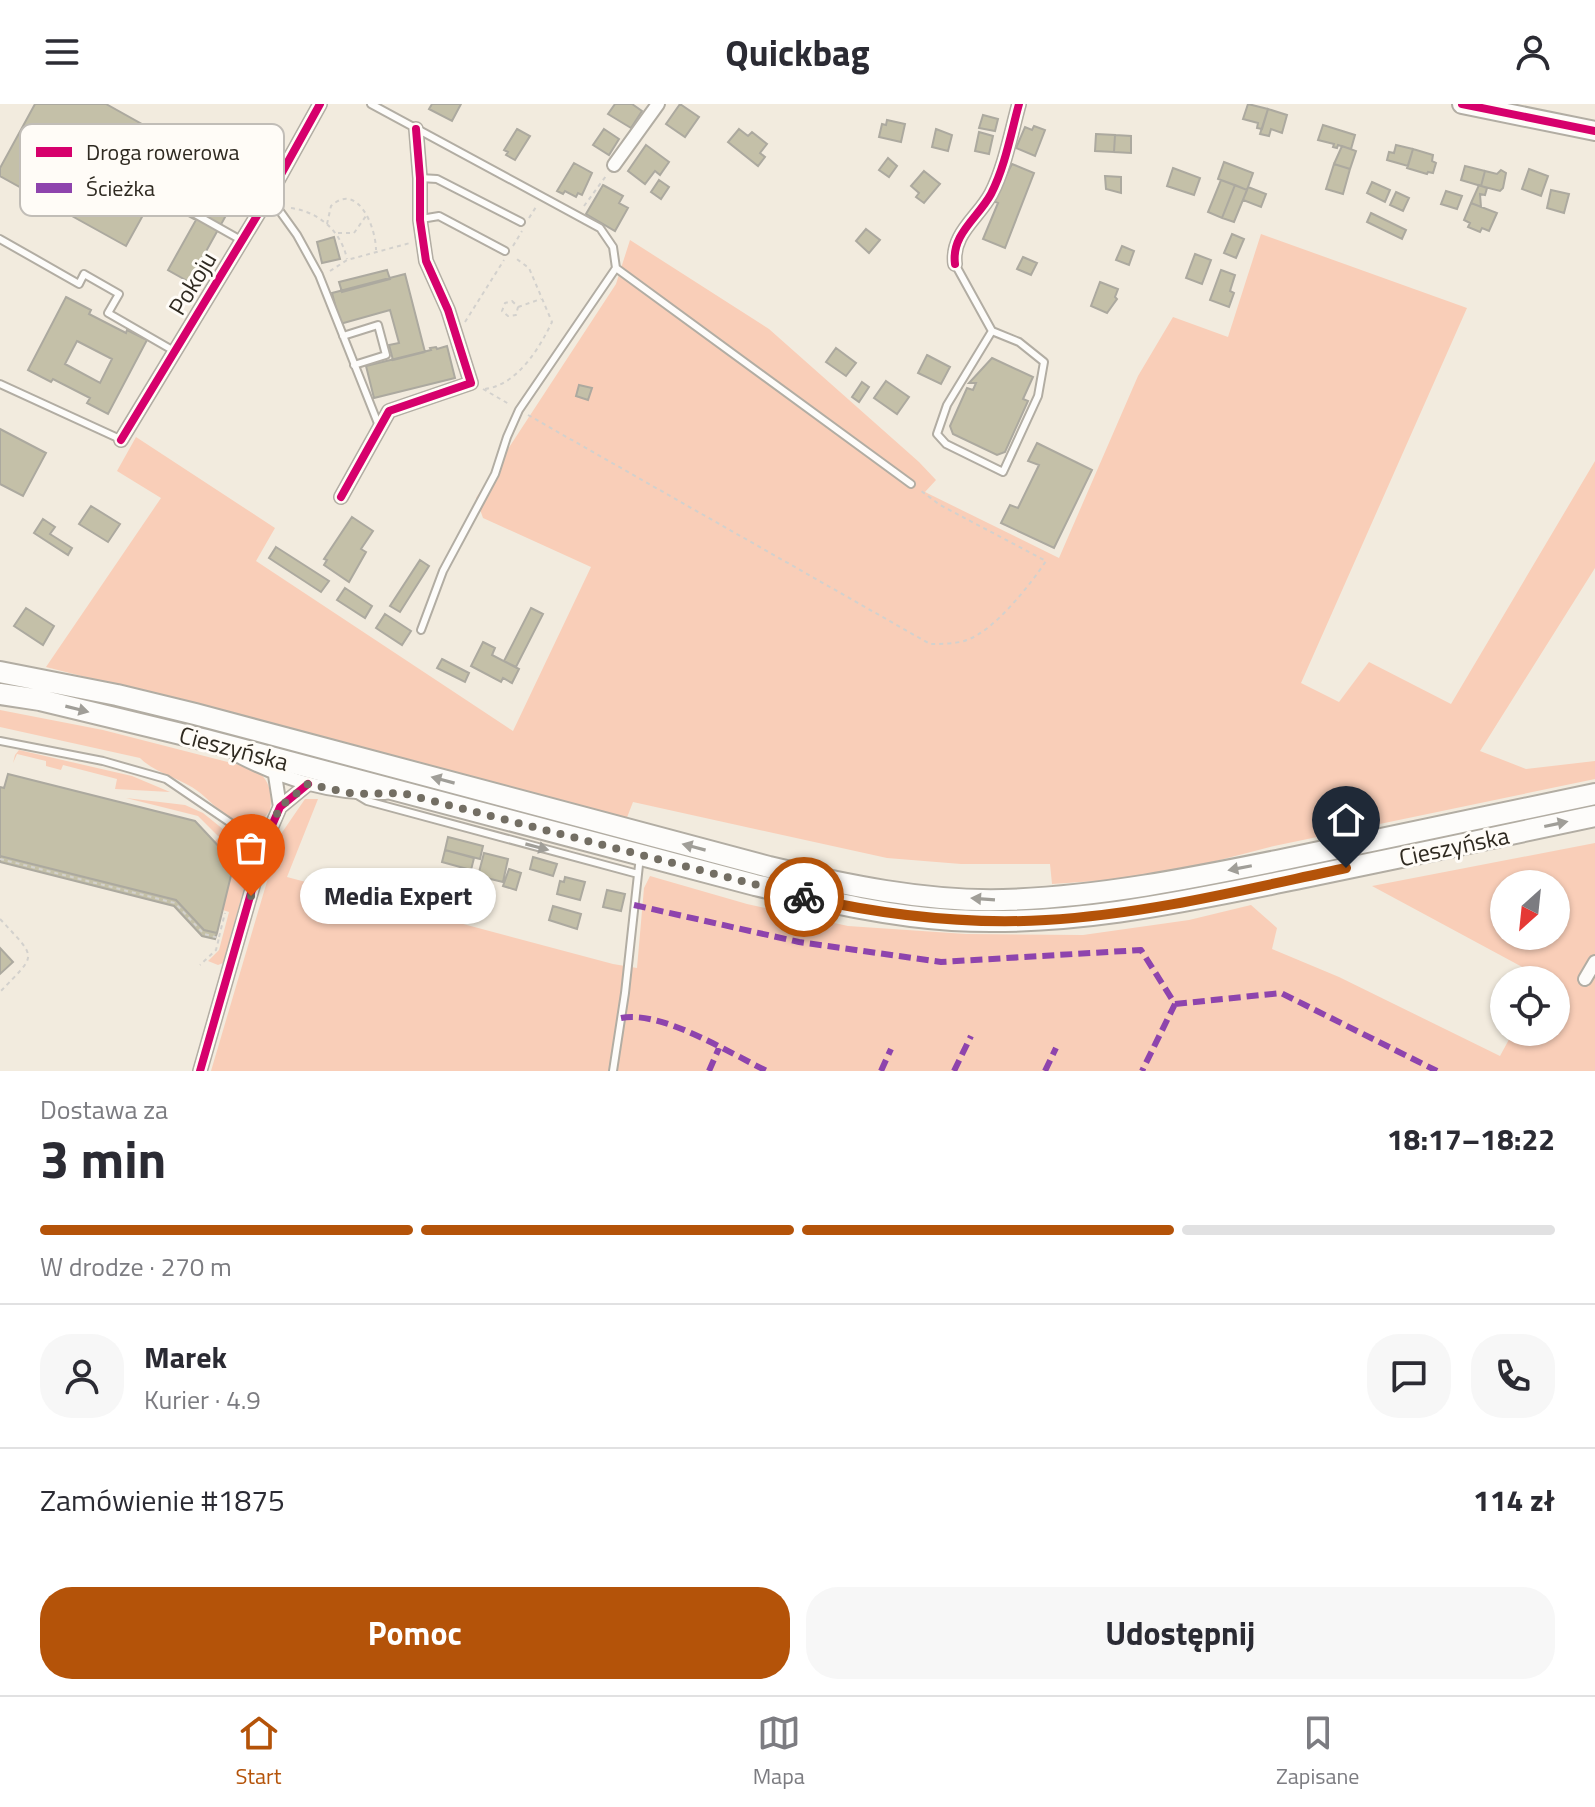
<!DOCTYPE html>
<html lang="pl">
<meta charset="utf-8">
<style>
body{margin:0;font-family:"Titillium Web",sans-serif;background:#f7f7f7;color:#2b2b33;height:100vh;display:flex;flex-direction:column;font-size:30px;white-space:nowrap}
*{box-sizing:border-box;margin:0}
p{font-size:26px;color:#7c7c81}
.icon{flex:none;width:44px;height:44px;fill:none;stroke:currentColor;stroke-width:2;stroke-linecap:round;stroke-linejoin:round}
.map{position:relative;height:967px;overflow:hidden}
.panel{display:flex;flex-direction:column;background:#fff;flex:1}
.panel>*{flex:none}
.needle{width:52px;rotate:207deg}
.controls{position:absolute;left:1490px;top:766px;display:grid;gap:16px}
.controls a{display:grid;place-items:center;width:80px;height:80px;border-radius:50%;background:#fff;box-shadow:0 2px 6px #0004;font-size:40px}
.pin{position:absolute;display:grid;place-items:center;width:68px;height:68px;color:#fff;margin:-82px -34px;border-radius:50% 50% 50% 0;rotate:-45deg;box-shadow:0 0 8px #0007}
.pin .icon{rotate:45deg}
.courier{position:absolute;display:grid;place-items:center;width:80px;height:80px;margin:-40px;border:6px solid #b45309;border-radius:50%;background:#fff;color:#222;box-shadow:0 2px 10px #0007}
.bubble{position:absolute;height:56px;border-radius:28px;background:#fff;box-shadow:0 2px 6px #0004;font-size:26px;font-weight:700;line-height:56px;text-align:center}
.overview em{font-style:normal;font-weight:700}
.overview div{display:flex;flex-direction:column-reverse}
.overview{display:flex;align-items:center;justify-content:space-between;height:136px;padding:0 40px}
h1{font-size:52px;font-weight:700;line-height:60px}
.bar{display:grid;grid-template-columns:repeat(4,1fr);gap:12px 8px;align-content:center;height:96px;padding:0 40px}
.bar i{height:10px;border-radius:6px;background:#e1e1e2}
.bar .selected{background:#b45309}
.bar p{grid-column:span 4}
.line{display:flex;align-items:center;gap:20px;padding:0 40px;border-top:2px solid #e1e1e2}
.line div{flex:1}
.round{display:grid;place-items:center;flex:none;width:84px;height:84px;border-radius:32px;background:#f7f7f7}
.action{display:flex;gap:16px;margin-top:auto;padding:16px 40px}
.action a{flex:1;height:92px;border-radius:32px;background:#b45309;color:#fff;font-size:32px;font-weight:700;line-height:92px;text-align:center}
.action a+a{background:#f7f7f7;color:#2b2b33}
header{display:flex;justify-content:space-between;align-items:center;height:104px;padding:0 40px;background:#fff;font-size:36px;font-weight:700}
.dock{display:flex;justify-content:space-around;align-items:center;height:112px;border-top:2px solid #e1e1e2;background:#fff;font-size:22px;color:#7c7c81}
.dock a{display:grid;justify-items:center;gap:4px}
.dock .selected{color:#b45309}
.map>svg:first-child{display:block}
.green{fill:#f9ceb8;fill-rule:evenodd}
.building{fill:#c4c0a8;stroke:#aca99f;stroke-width:2;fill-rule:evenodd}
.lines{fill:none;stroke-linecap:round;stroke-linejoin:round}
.lane-casing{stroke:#b2ada3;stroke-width:10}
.street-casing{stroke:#b2ada3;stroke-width:16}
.secondary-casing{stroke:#b2ada3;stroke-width:22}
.primary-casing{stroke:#b2ada3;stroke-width:24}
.path{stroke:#d3d1cd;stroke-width:2;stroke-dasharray:4 4;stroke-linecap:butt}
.lane{stroke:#fdfcfa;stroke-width:6}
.street{stroke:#fdfcfa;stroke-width:12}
.secondary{stroke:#fdfcfa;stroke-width:18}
.primary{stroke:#fdfcfa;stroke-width:20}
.quiet{stroke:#8e44ad;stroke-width:6;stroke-dasharray:12 6;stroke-linecap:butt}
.cycleway-casing{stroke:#fffcf7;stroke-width:13}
.cycleway{stroke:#d6006c;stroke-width:8}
.oneway{fill:#a09e98}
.done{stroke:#736e63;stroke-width:8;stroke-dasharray:0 14.4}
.route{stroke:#b45309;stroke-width:10}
.labels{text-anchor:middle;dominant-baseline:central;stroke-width:6;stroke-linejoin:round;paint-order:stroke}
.street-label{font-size:24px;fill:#2f2a21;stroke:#fffcf7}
.key{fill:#fffcf7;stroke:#c1bdb7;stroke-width:2}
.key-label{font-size:22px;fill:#2f2a21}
</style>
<header><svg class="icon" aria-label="menu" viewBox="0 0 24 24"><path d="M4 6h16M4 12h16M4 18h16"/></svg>Quickbag<svg class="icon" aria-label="person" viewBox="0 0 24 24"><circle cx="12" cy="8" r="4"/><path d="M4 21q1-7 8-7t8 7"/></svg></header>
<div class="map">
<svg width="1595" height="967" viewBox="0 0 1595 967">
<rect width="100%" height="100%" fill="#f2ebde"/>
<path class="green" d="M1261 130 1467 204 1301 579 1339 598 1369 558 1451 600 1595 357V464L1480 647 1526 665 1595 657V675L1274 742 1154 773 1052 780 1050 760H961L887 754 633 698 626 716 346 639 46 563 161 394 117 367 136 333 275 424 256 457 513 627 591 463 483 414 476 394 616 180 630 136 769 225 919 358 936 376 925 388 1059 454 1138 272 1173 213 1228 233Z
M0 606 103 626 255 665C269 675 273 689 270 706 265 715 256 722 245 720 228 718 212 698 199 688 181 674 156 670 140 654L0 623Z
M19 646 132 672 170 688 115 685 117 675 63 661 61 666 46 662V657L17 650 13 659 15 651Z
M126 694 185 701 203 709 229 730 257 738 223 859 218 861 208 857 219 846 229 808 223 806 236 751 224 748 214 738 219 733 198 712Z
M305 695H318L287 773 613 860 637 864 644 784 650 772 747 800 848 822 966 830 1083 831 1189 816 1251 801 1277 824 1272 845 1339 873 1500 952 1513 928H1556V876H1540L1541 873 1372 782 1595 739V967H211L281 730ZM1504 780H1556V832H1504Z"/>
<path class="building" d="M35 0H106L181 42 162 77 204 100 222 67 244 79 189 178 168 166 196 116 153 93 126 142 0 72V64ZM80 22 143 58 119 101 55 65Z
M432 0H461L452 17 429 5Z
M615 0H632L642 7 631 24 608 10Z
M680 0 699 13 685 33 666 20Z
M1248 0 1268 5 1262 25 1257 24 1258 19 1243 15Z
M1268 5 1287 11 1282 29 1271 25 1269 32 1260 30Z
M983 11 998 15 995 27 979 24Z
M887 16 905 20 901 38 879 33 882 20 886 21Z
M1323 21 1355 31 1351 45 1338 41 1337 44 1333 43 1334 40 1318 36Z
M1034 22 1045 26 1035 52 1016 44 1025 23 1032 26Z
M517 25 530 32 515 56 506 51 508 48 504 46Z
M604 25 619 35 609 51 593 41Z
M739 25 748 32 752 28 767 40 760 49 765 53 758 62 728 38Z
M936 25 952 31 948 47 932 43Z
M979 28 993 32 989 50 975 47Z
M1096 30 1115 31 1114 48 1095 47Z
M1115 31 1131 32V49L1114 48Z
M646 41 669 58 660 71 655 67 645 80 628 67Z
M1396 41 1413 45 1408 62 1387 56 1389 48 1394 49Z
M1342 42 1356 47 1350 65 1334 60Z
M1413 45 1433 51 1432 57 1436 59 1433 69 1428 68 1427 70 1407 64Z
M888 54 897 62 889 73 879 66Z
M1224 58 1253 69 1247 86 1218 75Z
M574 59 592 69 582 91 578 89 576 93 565 87 563 90 557 87Z
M1012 60 1034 69 1005 144 983 135 998 99 993 97Z
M1334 60 1350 65 1343 90 1326 85Z
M1465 62 1485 67 1481 82 1461 76Z
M1173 64 1200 74 1194 91 1167 82Z
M1529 65 1548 72 1541 92 1522 85Z
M1501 66 1506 69 1503 84 1500 87 1481 82 1485 67 1497 70Z
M924 67 940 80 924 99 916 93 919 89 911 82Z
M1105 72 1121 73V89L1106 85Z
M659 76 669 83 661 95 651 88Z
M1221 76 1235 81 1222 114 1208 108Z
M1372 78 1390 86 1385 98 1367 89Z
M603 81 623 92 619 99 628 104 615 127 586 110Z
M1235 81 1247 86 1234 118 1222 114Z
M1479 81 1487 84 1485 91 1480 90 1481 103 1471 99Z
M1248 83 1266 90 1261 103 1243 96Z
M1551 86 1569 90 1564 109 1547 104Z
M1446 87 1462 92 1457 105 1441 100Z
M1396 88 1409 94 1403 107 1390 101Z
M1471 99 1497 109 1489 127 1482 124 1480 128 1468 123 1470 119 1464 116Z
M1371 109 1406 126 1402 135 1367 118Z
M866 125 880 136 869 149 856 137Z
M1232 130 1244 135 1236 154 1224 149Z
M334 133 340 155 322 159 317 138Z
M1122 142 1134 147 1129 161 1116 156Z
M1195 150 1211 156 1202 180 1186 174Z
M1023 153 1037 159 1031 171 1017 165Z
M387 166 390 175 342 188 339 178Z
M1221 166 1235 171 1230 187 1234 189 1229 203 1210 196Z
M405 170 425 248 393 256 389 241 399 239 390 206 340 220 332 189Z
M1100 178 1118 185 1115 193 1117 195 1107 209 1091 202Z
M66 193 91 206 89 210 126 229 127 226 147 236 108 310 87 299 90 294 53 275 51 278 28 266ZM77 237 112 255 100 279 65 260Z
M447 242 455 274 374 294 366 262 431 246 430 244 436 243 437 245Z
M836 244 856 259 846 272 826 258Z
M927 251 950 263 941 280 918 269Z
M992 254 1033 273 1023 295 1028 297 1005 348 997 351 953 330 950 322 967 284 973 286 976 279H969Z
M886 277 909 293 897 310 874 294Z
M862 278 869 283 859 298 852 293Z
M579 281 592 284 588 296 576 292Z
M0 325 46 349 23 392 0 380Z
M1037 339 1092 366 1054 444 1001 419 1010 401 1018 404 1039 361 1028 357Z
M91 402 120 420 108 438 79 420Z
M352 413 373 427 361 445 366 448 349 478 324 461 327 456 324 455Z
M43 415 55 423 50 430 72 444 68 451 34 429Z
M276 443 329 477 321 488 269 454Z
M420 456 429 462 400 508 390 502Z
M345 484 372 502 365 514 337 496Z
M26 504 54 522 43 541 14 522Z
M531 504 543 510 516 563 504 557Z
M385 510 411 527 402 541 376 524Z
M483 538 495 544 492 551 519 565 512 579 503 574 501 578 471 562Z
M442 555 469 569 465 578 437 564Z
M8 670 195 717 224 748 236 751 217 829 204 826 176 796 0 752V683L4 684Z
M448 733 483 742 480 755 445 746Z
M445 746 474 754 471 766 442 758Z
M484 749 508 755 503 778 478 772Z
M0 752 176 796 204 826 217 829 215 835 202 832 174 802 0 758Z
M533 753 557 760 553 772 530 765Z
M509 765 521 769 516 786 503 782Z
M565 773 585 778 580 796 557 790 560 777 564 778Z
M607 786 625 790 621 807 603 803Z
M553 802 581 810 577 825 549 816Z
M0 844 13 858 0 870Z"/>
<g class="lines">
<defs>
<path id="lane" d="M371 0 600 124 613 143 616 164 911 380
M420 74 437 75 521 118
M161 91 241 136
M269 92 297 131 319 171 379 322
M421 115 439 112 505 147
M0 135 79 180 84 170 119 190 108 209 174 247
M955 160 992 227 947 301 937 330 946 340 1003 368 1038 292 1044 258 1019 238 992 227
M343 232 378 221 386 251 354 261
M0 280 120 335
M421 526 443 467 495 370 507 333 519 306 616 164
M0 637 103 657 166 675 238 724 267 733
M357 691 367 697 638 770
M613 967 625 889 640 752"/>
<path id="street" d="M614 61 658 0
M955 160C951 130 978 114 991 90 1005 63 1011 29 1019 0
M121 336 269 92 320 0
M341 393 389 307 471 279 448 206 426 157 420 116V74L416 25
M238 652C285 676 331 690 385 689
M275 671 280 703
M1585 875 1595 858
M200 967 267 733 280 703 308 680"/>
<path id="secondary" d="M1462 0 1595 27"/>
<path id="primary" d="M0 568 117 591 195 610 769 763C845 781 925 798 1003 796 1099 793 1193 774 1286 755 1389 734 1492 712 1595 690
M0 590 40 596 206 636 755 781C820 796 885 812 952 816 1071 823 1188 797 1305 773 1402 753 1498 733 1595 712"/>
</defs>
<use href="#lane" class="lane-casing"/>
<use href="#street" class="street-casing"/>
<use href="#secondary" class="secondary-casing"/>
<use href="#primary" class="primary-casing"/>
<path class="path" d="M584 102 606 72
M291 104C319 108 341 127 347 155
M529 114 536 103
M327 120 331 102C358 77 376 124 376 146
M338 129H354L366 112
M513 142 522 127
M330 167 347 156 410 139
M512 197 518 203 516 211 508 212 502 207 505 199Z
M518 203 541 195
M465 218 504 156
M483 285 509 300
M485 285C517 281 539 245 552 218L529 164 514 153
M528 311 930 540C942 540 956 540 967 536 995 526 1030 481 1046 457L940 401 920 386
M0 755 175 799 204 830 219 834 216 846 200 861
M0 815C38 856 37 849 0 888
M219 833 225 809"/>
<use href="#lane" class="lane"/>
<use href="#street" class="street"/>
<use href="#secondary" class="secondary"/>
<use href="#primary" class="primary"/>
<path class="quiet" d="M634 801 799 838 941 858 1141 846 1175 900 1142 967
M1175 900 1281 889 1437 967
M621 914C662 906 729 949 767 967
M709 967 719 944
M881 967 891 945
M954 967 971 932
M1045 967 1056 944"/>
<defs>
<path id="cycleway" d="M1462 0 1595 27
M955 160C951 130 978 114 991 90 1005 63 1011 29 1019 0
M121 336 269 92 320 0
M341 393 389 307 471 279 448 206 426 157 420 116V74L416 25
M200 967 267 733 280 703 308 680"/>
</defs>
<use href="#cycleway" class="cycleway-casing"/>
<use href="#cycleway" class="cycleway"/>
</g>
<defs><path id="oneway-solid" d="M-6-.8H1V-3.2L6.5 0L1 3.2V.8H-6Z" transform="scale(2)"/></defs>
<g class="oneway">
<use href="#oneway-solid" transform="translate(77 605) rotate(14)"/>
<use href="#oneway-solid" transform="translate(443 676) rotate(-165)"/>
<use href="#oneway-solid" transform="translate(1556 720) rotate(-12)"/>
<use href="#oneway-solid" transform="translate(537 743) rotate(15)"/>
<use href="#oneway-solid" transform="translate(694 743) rotate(-165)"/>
<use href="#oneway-solid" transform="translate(1240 764) rotate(169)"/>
<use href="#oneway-solid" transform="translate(983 795) rotate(-176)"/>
</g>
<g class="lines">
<path class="done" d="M251 792 267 733 280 703 308 680 355 690 402 689 804 793"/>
<path class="route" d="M804 793C884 811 964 821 1046 816 1148 810 1247 785 1346 764"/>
</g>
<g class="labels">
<g class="street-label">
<text transform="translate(192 179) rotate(-59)">Pokoju</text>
<text transform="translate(234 644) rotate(15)">Cieszyńska</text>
<text transform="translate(1454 742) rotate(-12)">Cieszyńska</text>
</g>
</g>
<rect x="20" y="20" width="264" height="92" rx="12" class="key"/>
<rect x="36" y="43" width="36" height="10" fill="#d6006c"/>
<rect x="36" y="79" width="36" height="10" fill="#8e44ad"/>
<g class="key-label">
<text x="86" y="56">Droga rowerowa</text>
<text x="86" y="92">Ścieżka</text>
</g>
</svg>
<div class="controls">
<a><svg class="needle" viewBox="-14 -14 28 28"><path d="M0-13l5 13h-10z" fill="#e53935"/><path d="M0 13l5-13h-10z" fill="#7c7c81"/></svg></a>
<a><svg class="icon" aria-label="locate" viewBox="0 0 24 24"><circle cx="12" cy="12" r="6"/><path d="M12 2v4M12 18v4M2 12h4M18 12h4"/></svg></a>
</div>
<div class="pin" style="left:251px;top:792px;background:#ea580c"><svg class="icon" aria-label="bag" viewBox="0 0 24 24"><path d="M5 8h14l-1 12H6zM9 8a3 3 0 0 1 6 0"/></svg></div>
<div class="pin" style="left:1346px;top:764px;background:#1f2937"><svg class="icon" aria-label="home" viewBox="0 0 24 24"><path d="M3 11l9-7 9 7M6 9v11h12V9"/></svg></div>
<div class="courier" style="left:804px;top:793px"><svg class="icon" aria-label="bike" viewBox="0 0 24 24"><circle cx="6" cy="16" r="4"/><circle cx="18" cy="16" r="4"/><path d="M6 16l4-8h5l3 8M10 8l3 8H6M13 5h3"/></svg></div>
<div class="bubble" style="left:300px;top:764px;width:196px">Media Expert</div>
</div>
<section class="panel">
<div class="overview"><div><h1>3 min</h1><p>Dostawa za</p></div><em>18:17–18:22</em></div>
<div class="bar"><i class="selected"></i><i class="selected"></i><i class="selected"></i><i></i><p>W drodze · 270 m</p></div>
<div class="line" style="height:144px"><a class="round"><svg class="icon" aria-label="person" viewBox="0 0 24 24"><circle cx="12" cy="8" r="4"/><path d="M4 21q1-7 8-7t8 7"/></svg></a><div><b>Marek</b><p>Kurier · 4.9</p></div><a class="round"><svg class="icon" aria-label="chat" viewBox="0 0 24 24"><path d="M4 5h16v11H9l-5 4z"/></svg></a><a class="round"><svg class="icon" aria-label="phone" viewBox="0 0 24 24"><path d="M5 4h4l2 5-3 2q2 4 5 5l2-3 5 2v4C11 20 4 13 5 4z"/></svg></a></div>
<div class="line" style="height:104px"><div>Zamówienie #1875</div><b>114 zł</b></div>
<div class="action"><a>Pomoc</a><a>Udostępnij</a></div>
</section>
<nav class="dock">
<a class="selected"><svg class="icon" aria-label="home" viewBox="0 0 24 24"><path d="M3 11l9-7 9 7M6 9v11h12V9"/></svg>Start</a>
<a><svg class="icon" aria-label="map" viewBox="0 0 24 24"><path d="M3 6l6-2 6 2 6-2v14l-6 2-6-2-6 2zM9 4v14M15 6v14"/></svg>Mapa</a>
<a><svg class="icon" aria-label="saved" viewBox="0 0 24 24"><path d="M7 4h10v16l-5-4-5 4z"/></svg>Zapisane</a>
</nav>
